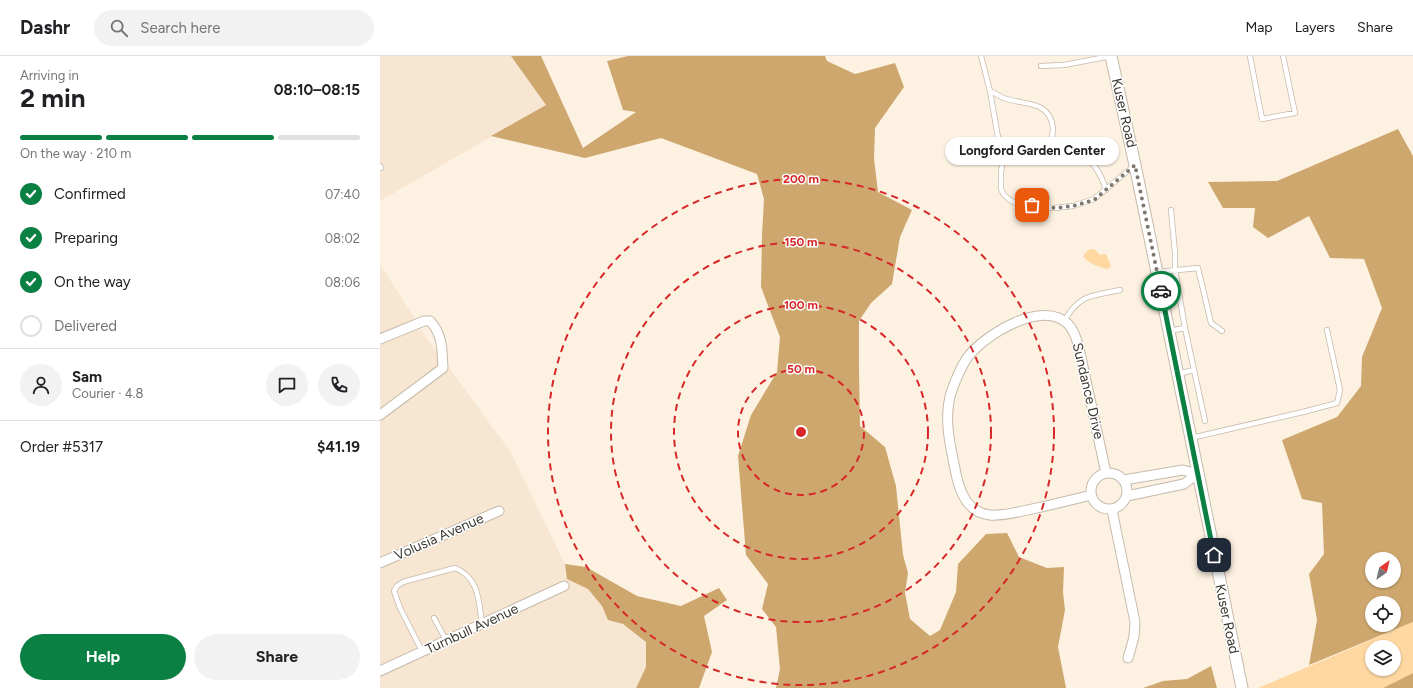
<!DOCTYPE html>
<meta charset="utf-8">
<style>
body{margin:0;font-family:Figtree,sans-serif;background:#f2f2f2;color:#202124;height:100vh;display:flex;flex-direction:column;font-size:15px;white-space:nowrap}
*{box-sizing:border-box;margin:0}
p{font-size:13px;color:#757577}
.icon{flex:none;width:22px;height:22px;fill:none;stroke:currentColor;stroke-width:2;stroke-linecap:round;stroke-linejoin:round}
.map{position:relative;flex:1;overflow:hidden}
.panel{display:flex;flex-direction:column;background:#fff;width:380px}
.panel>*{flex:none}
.needle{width:26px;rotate:34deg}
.fabs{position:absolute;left:985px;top:496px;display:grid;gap:8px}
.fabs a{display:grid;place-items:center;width:36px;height:36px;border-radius:50%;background:#fff;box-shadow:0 1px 3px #0004;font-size:20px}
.pin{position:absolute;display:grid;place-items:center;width:34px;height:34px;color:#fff;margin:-17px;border-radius:8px;box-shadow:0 2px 6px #0006}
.courier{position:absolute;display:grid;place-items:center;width:40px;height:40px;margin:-20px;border:3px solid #0b8043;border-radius:50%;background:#fff;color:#222;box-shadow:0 1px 5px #0007}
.bubble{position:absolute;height:28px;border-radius:14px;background:#fff;box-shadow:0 1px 3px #0004;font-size:13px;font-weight:700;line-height:28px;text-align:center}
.head em{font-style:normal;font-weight:700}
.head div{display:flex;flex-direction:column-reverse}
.head{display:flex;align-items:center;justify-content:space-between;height:68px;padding:0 20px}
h1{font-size:26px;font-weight:700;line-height:30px}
.bar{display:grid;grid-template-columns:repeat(4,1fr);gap:6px 4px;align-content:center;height:48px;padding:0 20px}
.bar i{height:5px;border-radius:3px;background:#e0e0e0}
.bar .selected{background:#0b8043}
.bar p{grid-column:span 4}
.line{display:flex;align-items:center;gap:10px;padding:0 20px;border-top:1px solid #e0e0e0}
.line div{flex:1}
.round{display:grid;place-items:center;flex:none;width:42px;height:42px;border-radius:21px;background:#f2f2f2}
ol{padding:0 20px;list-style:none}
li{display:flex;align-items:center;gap:12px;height:44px}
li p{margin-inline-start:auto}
li .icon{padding:4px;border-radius:50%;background:#0b8043;color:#fff;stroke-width:4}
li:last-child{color:#757577}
li i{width:22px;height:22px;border:2px solid #e0e0e0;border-radius:50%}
.action{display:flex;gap:8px;margin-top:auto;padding:8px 20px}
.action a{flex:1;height:46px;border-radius:24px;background:#0b8043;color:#fff;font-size:16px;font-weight:700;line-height:46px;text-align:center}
.action a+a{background:#f2f2f2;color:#202124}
header{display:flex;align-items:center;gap:24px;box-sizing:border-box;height:56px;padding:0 20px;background:#fff;border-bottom:1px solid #e0e0e0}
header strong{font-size:19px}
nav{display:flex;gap:22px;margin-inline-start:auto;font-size:14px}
.search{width:280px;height:36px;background:#f2f2f2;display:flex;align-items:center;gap:10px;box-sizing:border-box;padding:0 14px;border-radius:22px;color:#757577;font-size:15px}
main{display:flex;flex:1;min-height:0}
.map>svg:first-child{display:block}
.built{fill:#f7e6d1}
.green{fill:#fed7a1;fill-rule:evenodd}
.forest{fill:#cea76e;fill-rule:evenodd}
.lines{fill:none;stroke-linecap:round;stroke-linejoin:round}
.service-casing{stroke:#c5baab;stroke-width:6}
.minor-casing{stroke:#c5baab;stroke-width:11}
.tertiary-casing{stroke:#c5baab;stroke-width:13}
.service{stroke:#fff;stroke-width:4.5}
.minor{stroke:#fff;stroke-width:9}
.tertiary{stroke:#fff;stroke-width:11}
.done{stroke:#7f786f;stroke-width:4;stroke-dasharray:0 7.2}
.route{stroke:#0b8043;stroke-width:5}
.ring{fill:none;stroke:#d62828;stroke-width:2;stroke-dasharray:7 5}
.labels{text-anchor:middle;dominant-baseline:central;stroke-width:3;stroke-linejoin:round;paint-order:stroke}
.street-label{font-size:14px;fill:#3b3731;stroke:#fff}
.centre{fill:#d62828;stroke:#fff;stroke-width:2}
.ring-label{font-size:12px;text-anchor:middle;font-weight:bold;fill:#d62828;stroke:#fff;stroke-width:3;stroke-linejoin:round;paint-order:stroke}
</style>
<header>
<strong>Dashr</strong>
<div class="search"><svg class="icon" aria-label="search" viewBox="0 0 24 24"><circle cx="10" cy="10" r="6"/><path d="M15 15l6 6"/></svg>Search here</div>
<nav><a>Map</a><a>Layers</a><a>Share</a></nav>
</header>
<main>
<section class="panel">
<div class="head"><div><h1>2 min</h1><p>Arriving in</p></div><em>08:10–08:15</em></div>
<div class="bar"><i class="selected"></i><i class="selected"></i><i class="selected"></i><i></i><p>On the way · 210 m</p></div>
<ol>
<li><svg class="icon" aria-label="check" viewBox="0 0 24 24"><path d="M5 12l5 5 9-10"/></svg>Confirmed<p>07:40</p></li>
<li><svg class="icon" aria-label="check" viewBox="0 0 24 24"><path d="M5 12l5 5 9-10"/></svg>Preparing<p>08:02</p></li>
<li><svg class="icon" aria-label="check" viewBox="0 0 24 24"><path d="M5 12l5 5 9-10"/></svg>On the way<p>08:06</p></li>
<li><i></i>Delivered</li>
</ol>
<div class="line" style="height:72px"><a class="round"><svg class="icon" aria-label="person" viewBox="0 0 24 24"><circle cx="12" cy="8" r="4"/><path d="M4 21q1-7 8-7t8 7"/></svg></a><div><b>Sam</b><p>Courier · 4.8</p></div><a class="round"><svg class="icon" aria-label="chat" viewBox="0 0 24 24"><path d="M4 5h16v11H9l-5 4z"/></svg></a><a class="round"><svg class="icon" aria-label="phone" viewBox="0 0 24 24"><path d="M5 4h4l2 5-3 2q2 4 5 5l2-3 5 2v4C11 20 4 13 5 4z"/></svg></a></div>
<div class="line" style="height:52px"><div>Order #5317</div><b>$41.19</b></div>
<div class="action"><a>Help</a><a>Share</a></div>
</section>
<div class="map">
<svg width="1033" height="632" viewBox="0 0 1033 632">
<rect width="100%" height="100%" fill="#fdf2e2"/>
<path class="built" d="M0 0H131L166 49 0 145Z
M0 208 47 282 130 395 185 508 187 523 208 533 222 550 228 564 243 568 266 586V611L256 632H0Z"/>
<path class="green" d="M714 193 720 199 726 198 731 210 728 213C719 211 709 208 703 200L708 194Z
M1033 566V617L1003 632H878ZM992 591H1014V613H992Z"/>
<path class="forest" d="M131 0H161L203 92 256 56 243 54 227 5 248 0H445L447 5 475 18 515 7 524 31 495 72 494 103 498 136 532 154 520 181 512 228 491 247 479 265V312L480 370 505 391 516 430 523 499 528 517 525 537 530 563 550 580 560 574 576 536 578 508 606 478 627 477 639 501 667 512 684 511 683 536 685 554 678 591 686 632H396L400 613 396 571 382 553 388 528 366 499 358 400 371 359 397 316 400 281 381 231 382 179 384 143 377 118 281 82 205 102 111 80 166 49Z
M1018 73 1033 100V566L929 609 937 564 929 518 944 498 942 447 922 443 902 384 957 361 981 330 982 301 1002 252 984 203 950 202 929 160 888 182 873 171 875 152H843L828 126 897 125ZM992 503H1014V525H992ZM992 547H1014V569H992Z
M185 508 206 511 257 540 301 550 339 532 347 544 324 560 332 596 319 632H256L266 611V586L243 568 228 564 222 550 208 533 187 523Z
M831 610 837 632H763L783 625 807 623Z
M1033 617V632H1003Z"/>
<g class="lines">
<defs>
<path id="service" d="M601 0 610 35C616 37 621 42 627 43 646 49 670 45 673 72 673 78 671 87 670 93L671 96 703 97C715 110 721 117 726 134
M870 0 882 63 915 57 903 0
M661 10 684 9 731 0
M610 35 619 87 624 99 633 103 661 102 671 96
M624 99 621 116V133L624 139 630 144 639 149 675 152 693 150 714 143 754 110
M0 110 1 112
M666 151 664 142H667
M777 216 818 212 831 267 842 275
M684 265C700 238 711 240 740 234
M789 275 805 272 795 214V197L791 154
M814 314 825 365
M797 318 814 314 805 272
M811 382 923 356 957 347 960 334 947 274
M54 562 66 584
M42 595 20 552 14 535 17 530 23 526 75 512C99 521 99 546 102 568"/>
<path id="minor" d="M0 283 44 265H50C63 279 62 294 63 312L0 359
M711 435a18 18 0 1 1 36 0a18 18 0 1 1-36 0Z
M744 424 803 414 817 418
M711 439C688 445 666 450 643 455 633 457 621 460 610 459 588 457 580 437 576 418 571 391 563 365 571 337 575 325 580 313 587 302 604 279 662 243 688 268 694 274 697 284 699 292L726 417
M747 440 804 428 817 418
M732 454 755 566 754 581 748 602
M0 507 119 455
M0 615 184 530"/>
<path id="tertiary" d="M731 0 755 109 862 632"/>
</defs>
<use href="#service" class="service-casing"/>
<use href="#minor" class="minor-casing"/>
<use href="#tertiary" class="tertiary-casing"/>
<use href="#service" class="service"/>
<use href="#minor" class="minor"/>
<use href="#tertiary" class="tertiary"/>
</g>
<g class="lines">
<path class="done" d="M652 149 675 152 693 150 714 144 755 109 781 235"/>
<path class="route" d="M781 235 834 499"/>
</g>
<g class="ring">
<circle cx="421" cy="376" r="63"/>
<circle cx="421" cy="376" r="127"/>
<circle cx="421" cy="376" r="190"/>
<circle cx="421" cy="376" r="253"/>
</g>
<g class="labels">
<g class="street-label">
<text transform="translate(744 57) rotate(77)">Kuser Road</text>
<text transform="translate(708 335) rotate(77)">Sundance Drive</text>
<text transform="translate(59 481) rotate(-24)">Volusia Avenue</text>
<text transform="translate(847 563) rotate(78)">Kuser Road</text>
<text transform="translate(92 573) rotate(-25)">Turnbull Avenue</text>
</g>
</g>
<circle cx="421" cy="376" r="6" class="centre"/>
<g class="ring-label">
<text x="421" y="127">200 m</text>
<text x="421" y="190">150 m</text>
<text x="421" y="253">100 m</text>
<text x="421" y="317">50 m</text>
</g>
</svg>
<div class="fabs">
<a><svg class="needle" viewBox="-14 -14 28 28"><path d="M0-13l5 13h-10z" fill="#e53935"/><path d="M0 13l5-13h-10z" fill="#757577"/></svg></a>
<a><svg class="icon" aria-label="locate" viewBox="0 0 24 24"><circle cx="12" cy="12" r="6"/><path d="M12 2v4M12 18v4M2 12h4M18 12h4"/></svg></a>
<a><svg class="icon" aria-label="layers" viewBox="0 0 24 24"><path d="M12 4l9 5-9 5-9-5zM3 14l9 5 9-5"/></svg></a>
</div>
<div class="pin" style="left:652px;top:149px;background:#ea580c"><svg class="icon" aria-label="bag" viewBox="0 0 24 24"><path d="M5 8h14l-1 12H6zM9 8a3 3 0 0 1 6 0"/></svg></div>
<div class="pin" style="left:834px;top:499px;background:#1f2937"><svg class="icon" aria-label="home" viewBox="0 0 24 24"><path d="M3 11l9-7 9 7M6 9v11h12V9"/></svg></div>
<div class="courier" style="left:781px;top:235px"><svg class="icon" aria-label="car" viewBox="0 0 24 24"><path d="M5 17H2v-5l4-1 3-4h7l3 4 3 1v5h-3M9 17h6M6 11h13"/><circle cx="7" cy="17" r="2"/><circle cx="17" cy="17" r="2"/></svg></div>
<div class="bubble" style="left:565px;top:81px;width:174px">Longford Garden Center</div>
</div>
</main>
